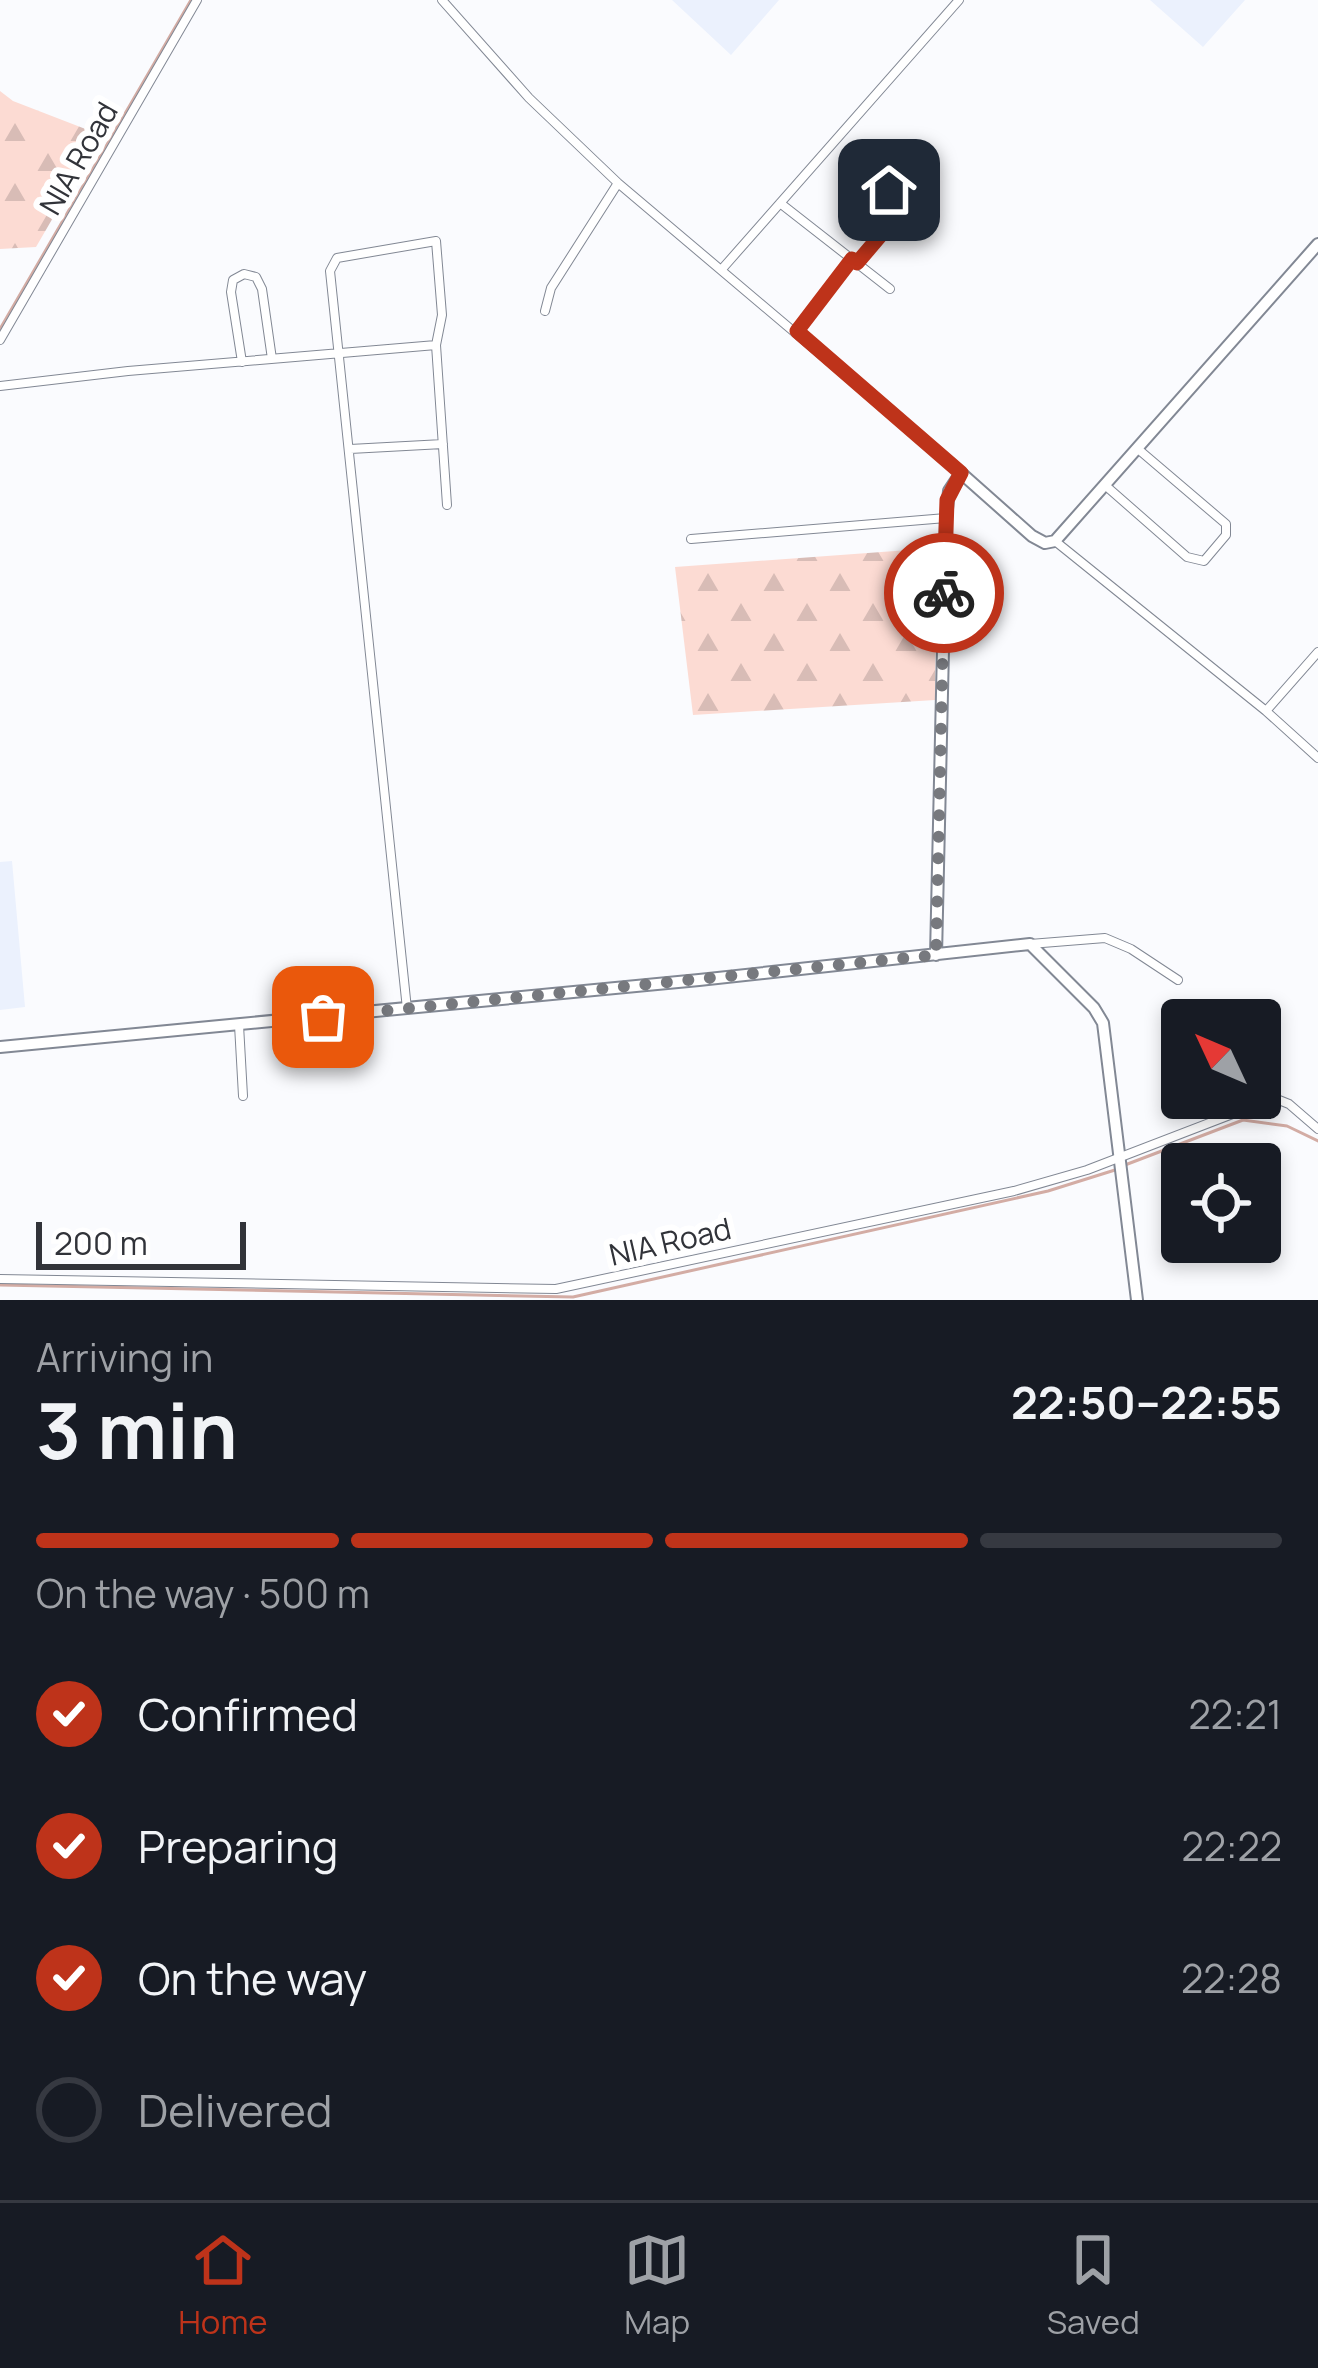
<!DOCTYPE html>
<meta charset="utf-8">
<style>
body{margin:0;font-family:Manrope,sans-serif;background:#242831;color:#f1f3f6;height:100vh;display:flex;flex-direction:column;font-size:45px;white-space:nowrap}
*{box-sizing:border-box;margin:0}
p{font-size:39px;color:#9ea1a6}
.icon{flex:none;width:66px;height:66px;fill:none;stroke:currentColor;stroke-width:2;stroke-linecap:round;stroke-linejoin:round}
.map{position:relative;height:1300px;overflow:hidden}
.drawer{display:flex;flex-direction:column;background:#171b24;flex:1}
.drawer>*{flex:none}
.needle{width:78px;rotate:314deg}
.fabs{position:absolute;left:1161px;top:999px;display:grid;gap:24px}
.fabs a{display:grid;place-items:center;width:120px;height:120px;border-radius:12px;background:#171b24;box-shadow:0 6px 18px #0003;font-size:60px}
.scale{position:absolute;left:36px;bottom:30px;width:210px;box-sizing:border-box;padding-left:12px;border:6px solid #313339;border-top:0;font-size:33px;line-height:42px;white-space:nowrap;color:#313339;-webkit-text-stroke:9px #fff;paint-order:stroke}
.pin{position:absolute;display:grid;place-items:center;width:102px;height:102px;color:#fff;margin:-51px;border-radius:24px;box-shadow:0 6px 18px #0006}
.courier{position:absolute;display:grid;place-items:center;width:120px;height:120px;margin:-60px;border:9px solid #be331a;border-radius:50%;background:#fff;color:#222;box-shadow:0 3px 15px #0007}
.overview em{font-style:normal;font-weight:700}
.overview div{display:flex;flex-direction:column-reverse}
.overview{display:flex;align-items:center;justify-content:space-between;height:204px;padding:0 36px}
h1{font-size:78px;font-weight:700;line-height:90px}
.bar{display:grid;grid-template-columns:repeat(4,1fr);gap:18px 12px;align-content:center;height:144px;padding:0 36px}
.bar i{height:15px;border-radius:9px;background:#363941}
.bar .active{background:#be331a}
.bar p{grid-column:span 4}
ol{padding:0 36px;list-style:none}
li{display:flex;align-items:center;gap:36px;height:132px}
li p{margin-inline-start:auto}
li .icon{padding:12px;border-radius:50%;background:#be331a;color:#fff;stroke-width:4}
li:last-child{color:#9ea1a6}
li i{width:66px;height:66px;border:6px solid #363941;border-radius:50%}
.tabs{display:flex;justify-content:space-around;align-items:center;height:168px;border-top:3px solid #363941;background:#171b24;font-size:33px;color:#9ea1a6}
.tabs a{display:grid;justify-items:center;gap:6px}
.tabs .active{color:#be331a}
.map>svg:first-child{display:block}
.built{fill:#ebf1fd}
.forest{fill:url(#forest-firs)}
.lines{fill:none;stroke-linecap:round;stroke-linejoin:round}
.stream{stroke:#d3aca4;stroke-width:3}
.street-casing{stroke:#828894;stroke-width:10}
.secondary-casing{stroke:#828894;stroke-width:14}
.street{stroke:#fff;stroke-width:8}
.secondary{stroke:#fff;stroke-width:10}
.done{stroke:#77797e;stroke-width:12;stroke-dasharray:0 21.6}
.route{stroke:#be331a;stroke-width:15}
.labels{text-anchor:middle;dominant-baseline:central;stroke-width:12;stroke-linejoin:round;paint-order:stroke}
.street-label{font-size:30px;fill:#313339;stroke:#fff}
</style>
<div class="map">
<svg width="1318" height="1300" viewBox="0 0 1318 1300">
<defs>
<pattern id="forest-firs" width="22" height="20" patternUnits="userSpaceOnUse" patternTransform="scale(3)"><rect width="22" height="20" fill="#fcdbd3"/><path d="M5 1l3.5 6h-7zM16 11l3.5 6h-7z" fill="#d8bcb6"/></pattern>
</defs>
<rect width="100%" height="100%" fill="#fafbfe"/>
<path class="built" d="M672 0H779L731 55Z
M1150 0H1245L1203 47Z
M12 861 25 1007 0 1010V862Z"/>
<path class="forest" d="M0 91 13 101 101 135 36 247 0 249Z
M936 548 935 700 693 715 675 567Z"/>
<g class="lines">
<path class="stream" d="M0 329 191 0
M1125 1165 1243 1120 1287 1126 1318 1141
M0 1285 573 1297 1048 1191 1115 1170"/>
<defs>
<path id="street" d="M442 0 529 98 618 183 961 473
M780 203 890 289
M857 263 891 222 898 206 889 191 869 171
M722 269 959 0
M545 311 551 288 618 183
M797 331 852 259
M0 340 197 0
M242 362 231 292 233 280 244 274 256 277 262 289 272 359
M0 386 128 371 436 345
M350 449 443 444
M1106 486 1187 557 1204 561 1226 535V524L1138 449
M691 539 946 518
M1055 541 1266 711 1318 758
M1266 711 1318 652
M1030 944 1105 938 1131 949 1178 980
M407 1009 330 271 337 258 436 241 442 315 436 345 447 505
M239 1025 243 1096
M0 1279 556 1289 1014 1191 1087 1170 1274 1098 1289 1104 1318 1129"/>
<path id="secondary" d="M936 955 946 518 949 491 961 473 1032 536 1045 543 1055 541 1318 244
M0 1047 699 980 1030 944 1094 1008 1103 1023 1137 1300"/>
</defs>
<use href="#street" class="street-casing"/>
<use href="#secondary" class="secondary-casing"/>
<use href="#street" class="street"/>
<use href="#secondary" class="secondary"/>
</g>
<g class="lines">
<path class="done" d="M323 1017 936 955 944 593"/>
<path class="route" d="M889 190 898 206 891 223 857 263 852 259 797 331 961 473 947 500 944 593"/>
</g>
<g class="labels">
<g class="street-label">
<text transform="translate(78 158) rotate(-60)">NIA Road</text>
<text transform="translate(670 1241) rotate(-13)">NIA Road</text>
</g>
</g>
</svg>
<div class="fabs">
<a><svg class="needle" viewBox="-14 -14 28 28"><path d="M0-13l5 13h-10z" fill="#e53935"/><path d="M0 13l5-13h-10z" fill="#9ea1a6"/></svg></a>
<a><svg class="icon" aria-label="locate" viewBox="0 0 24 24"><circle cx="12" cy="12" r="6"/><path d="M12 2v4M12 18v4M2 12h4M18 12h4"/></svg></a>
</div>
<div class="scale">200 m</div>
<div class="pin" style="left:323px;top:1017px;background:#ea580c"><svg class="icon" aria-label="bag" viewBox="0 0 24 24"><path d="M5 8h14l-1 12H6zM9 8a3 3 0 0 1 6 0"/></svg></div>
<div class="pin" style="left:889px;top:190px;background:#1f2937"><svg class="icon" aria-label="home" viewBox="0 0 24 24"><path d="M3 11l9-7 9 7M6 9v11h12V9"/></svg></div>
<div class="courier" style="left:944px;top:593px"><svg class="icon" aria-label="bike" viewBox="0 0 24 24"><circle cx="6" cy="16" r="4"/><circle cx="18" cy="16" r="4"/><path d="M6 16l4-8h5l3 8M10 8l3 8H6M13 5h3"/></svg></div>
</div>
<section class="drawer">
<div class="overview"><div><h1>3 min</h1><p>Arriving in</p></div><em>22:50–22:55</em></div>
<div class="bar"><i class="active"></i><i class="active"></i><i class="active"></i><i></i><p>On the way · 500 m</p></div>
<ol>
<li><svg class="icon" aria-label="check" viewBox="0 0 24 24"><path d="M5 12l5 5 9-10"/></svg>Confirmed<p>22:21</p></li>
<li><svg class="icon" aria-label="check" viewBox="0 0 24 24"><path d="M5 12l5 5 9-10"/></svg>Preparing<p>22:22</p></li>
<li><svg class="icon" aria-label="check" viewBox="0 0 24 24"><path d="M5 12l5 5 9-10"/></svg>On the way<p>22:28</p></li>
<li><i></i>Delivered</li>
</ol>
</section>
<nav class="tabs">
<a class="active"><svg class="icon" aria-label="home" viewBox="0 0 24 24"><path d="M3 11l9-7 9 7M6 9v11h12V9"/></svg>Home</a>
<a><svg class="icon" aria-label="map" viewBox="0 0 24 24"><path d="M3 6l6-2 6 2 6-2v14l-6 2-6-2-6 2zM9 4v14M15 6v14"/></svg>Map</a>
<a><svg class="icon" aria-label="saved" viewBox="0 0 24 24"><path d="M7 4h10v16l-5-4-5 4z"/></svg>Saved</a>
</nav>
